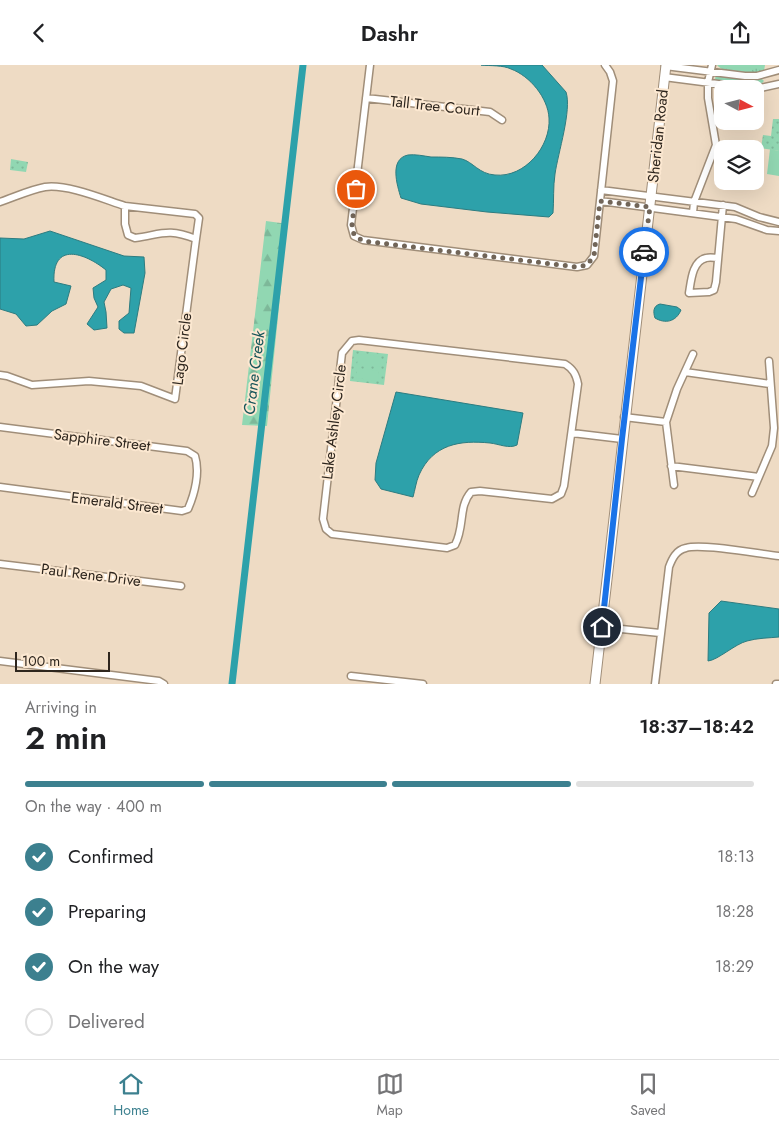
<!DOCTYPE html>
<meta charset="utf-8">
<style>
body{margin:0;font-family:Jost,sans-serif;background:#f2f2f2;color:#202124;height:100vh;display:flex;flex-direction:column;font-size:19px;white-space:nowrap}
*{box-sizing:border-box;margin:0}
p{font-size:16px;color:#757577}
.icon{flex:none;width:28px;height:28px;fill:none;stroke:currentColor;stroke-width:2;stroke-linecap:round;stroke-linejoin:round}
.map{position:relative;height:619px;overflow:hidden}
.sheet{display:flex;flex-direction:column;background:#fff;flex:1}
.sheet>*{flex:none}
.needle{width:32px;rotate:97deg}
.fabs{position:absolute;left:714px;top:15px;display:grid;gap:10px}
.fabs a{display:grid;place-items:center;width:50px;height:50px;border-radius:10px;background:#fff;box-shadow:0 5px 20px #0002;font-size:25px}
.scale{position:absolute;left:15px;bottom:12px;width:95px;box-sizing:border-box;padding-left:5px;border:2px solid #2e261e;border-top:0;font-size:14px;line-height:18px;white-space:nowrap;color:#2e261e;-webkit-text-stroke:4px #fce8d1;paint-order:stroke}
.pin{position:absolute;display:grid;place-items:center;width:42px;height:42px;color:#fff;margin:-21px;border:2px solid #fff;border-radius:50%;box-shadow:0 1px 5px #0007}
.courier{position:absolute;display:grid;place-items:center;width:50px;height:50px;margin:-25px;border:4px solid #1a73e8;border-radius:50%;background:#fff;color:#222;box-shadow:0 1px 6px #0007}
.overview em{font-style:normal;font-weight:600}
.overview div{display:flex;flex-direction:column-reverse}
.overview{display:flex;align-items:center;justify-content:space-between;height:85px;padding:0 25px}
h1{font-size:32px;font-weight:600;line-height:38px}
.bar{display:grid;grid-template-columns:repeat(4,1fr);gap:8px 5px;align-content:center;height:60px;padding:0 25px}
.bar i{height:6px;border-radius:4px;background:#e0e0e0}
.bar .current{background:#3c808f}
.bar p{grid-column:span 4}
ol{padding:0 25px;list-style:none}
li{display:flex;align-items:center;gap:15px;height:55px}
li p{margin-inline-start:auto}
li .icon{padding:5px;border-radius:50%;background:#3c808f;color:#fff;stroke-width:4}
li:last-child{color:#757577}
li i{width:28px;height:28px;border:2px solid #e0e0e0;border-radius:50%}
header{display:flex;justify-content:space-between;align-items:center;height:65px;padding:0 25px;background:#fff;font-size:22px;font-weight:600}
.tab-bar{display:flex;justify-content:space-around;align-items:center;height:70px;border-top:1px solid #e0e0e0;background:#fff;font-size:14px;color:#757577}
.tab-bar a{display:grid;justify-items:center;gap:2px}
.tab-bar .current{color:#3c808f}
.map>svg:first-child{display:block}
.grass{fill:url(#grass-tufts)}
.forest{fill:url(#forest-firs)}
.park{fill:url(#park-dots)}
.garden{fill:#91d7b2}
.water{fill:#2da1aa;stroke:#2d7c80}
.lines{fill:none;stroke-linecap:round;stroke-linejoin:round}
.canal{stroke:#2da1aa;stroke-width:7}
.street-casing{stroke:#a08e79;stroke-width:9}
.secondary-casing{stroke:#a08e79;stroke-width:11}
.street{stroke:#fff;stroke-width:6}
.secondary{stroke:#fff;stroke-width:9}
.done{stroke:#716558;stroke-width:5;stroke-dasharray:0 9}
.route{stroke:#1a73e8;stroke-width:6}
.labels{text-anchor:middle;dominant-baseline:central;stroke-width:4;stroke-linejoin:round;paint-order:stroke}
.street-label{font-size:15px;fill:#2e261e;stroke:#fce8d1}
.water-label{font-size:16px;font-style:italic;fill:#17555a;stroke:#fce8d1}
</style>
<header><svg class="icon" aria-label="back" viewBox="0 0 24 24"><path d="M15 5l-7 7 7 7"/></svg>Dashr<svg class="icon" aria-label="share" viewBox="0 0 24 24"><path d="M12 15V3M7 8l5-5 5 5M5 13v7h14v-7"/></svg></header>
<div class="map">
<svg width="779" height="619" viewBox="0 0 779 619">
<defs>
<pattern id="grass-tufts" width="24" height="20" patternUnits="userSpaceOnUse" patternTransform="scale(1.25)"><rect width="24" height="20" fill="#91d7b2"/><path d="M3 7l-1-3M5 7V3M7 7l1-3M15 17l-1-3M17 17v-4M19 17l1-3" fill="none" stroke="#7db899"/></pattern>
<pattern id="forest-firs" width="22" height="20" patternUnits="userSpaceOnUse" patternTransform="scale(1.25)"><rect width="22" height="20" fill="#91d7b2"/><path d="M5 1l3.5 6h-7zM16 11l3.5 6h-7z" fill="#7db899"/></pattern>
<pattern id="park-dots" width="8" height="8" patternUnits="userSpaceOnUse" patternTransform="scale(1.25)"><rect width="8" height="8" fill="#91d7b2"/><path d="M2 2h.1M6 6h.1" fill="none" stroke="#7db899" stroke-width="1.8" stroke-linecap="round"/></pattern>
</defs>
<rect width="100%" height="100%" fill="#eedbc4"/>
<path class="grass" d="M717 0H765L764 6C754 10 723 9 717 0Z
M717 10 761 13 764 16 759 21 716 16 715 13Z"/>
<path class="forest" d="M266 156 288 159 280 212H282L267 361 242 360Z"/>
<path class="park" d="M773 54H779V86L761 83 763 70 771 71Z
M11 94 28 97 26 107 10 105Z
M353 285 388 289 384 320 350 316Z"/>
<path class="garden" d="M770 84 779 86V111L767 109Z
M359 289 381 292 380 302 357 299Z
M357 303 379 306 378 316 356 313Z"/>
<path class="water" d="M481 0H542L566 27C572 45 558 88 555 109 553 122 554 135 553 148L549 152 487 147 421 139 401 133C397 120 389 94 408 90 415 89 424 91 431 92 441 92 452 92 462 94 473 97 479 109 495 110 525 113 551 81 549 53 548 33 530 11 511 4 503 0 490 1 481 0Z
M50 166 124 191 144 192 145 208 134 268H124L119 264V256L129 248 131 223 123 220 111 224 104 237 106 247 107 263 94 265 87 259 98 242 94 233 93 223 106 215V205C85 188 52 176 54 217L71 221 66 239 52 246 37 260 26 261 16 249 0 244V173L24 174Z
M660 239 677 242 681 245C676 257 665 259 655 253 653 247 653 241 660 239Z
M396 327 523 348 517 380C509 384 499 379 490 378 460 375 433 379 419 410 416 417 415 425 413 432L381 424 375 415 376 398Z
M721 536 779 544V572C769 573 757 573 747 576 735 579 718 595 708 596L709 548Z"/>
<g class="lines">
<path class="canal" d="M232 619 303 0"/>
<defs>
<path id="street" d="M370 0 351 160 354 171 363 175 577 202 587 200 594 191 613 16 610 7 605 0
M665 1 745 11H757L779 5
M664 12 749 23H760L779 19
M366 33 490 47 502 55
M601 125 735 142 759 152 779 157
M600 136 736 154 767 165 779 166
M0 137C15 132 29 125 45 122 68 119 103 134 125 141V159L128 170 135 173C163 169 167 163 196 174L175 334 141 321 89 316 32 320 7 311 0 310
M125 141 195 149 199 153 196 174
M693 148 694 137 716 80 708 33V17L712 0
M718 193C715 193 710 192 706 193 692 196 691 217 689 228L709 227 714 225 716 217 723 140
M359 275 565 299C573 304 576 309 578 319L564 421 561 429 552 434 480 426 471 427C458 442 465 461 455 480L447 483 332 469 326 464 323 454 342 288 352 276Z
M685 307 770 319
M624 352 666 357
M0 362 187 386 195 391C200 407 195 428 188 444L182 446 0 422
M572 368 622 374
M671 401 759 412
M674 420 666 357 677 324 693 289
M752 428 772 381 774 363 769 296
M0 499 181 521
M602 562 660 568
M0 596 159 616 164 619
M351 611 423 619
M655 619 669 502C672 494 676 485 686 483 702 478 759 489 779 491
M776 619H779"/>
<path id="secondary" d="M595 619 666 0"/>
</defs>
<use href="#street" class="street-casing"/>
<use href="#secondary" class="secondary-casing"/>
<use href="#street" class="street"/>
<use href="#secondary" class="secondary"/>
</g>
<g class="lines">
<path class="done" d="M356 124 352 160 354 170 363 176 577 202 587 200 594 191 600 136 650 142 644 187"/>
<path class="route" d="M602 562 622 374 644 187"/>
</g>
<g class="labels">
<g class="street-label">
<text transform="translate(435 41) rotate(6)">Tall Tree Court</text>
<text transform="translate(658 71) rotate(-84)">Sheridan Road</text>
<text transform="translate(182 284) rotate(-83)">Lago Circle</text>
<text transform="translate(334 357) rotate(-83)">Lake Ashley Circle</text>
<text transform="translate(102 375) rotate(7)">Sapphire Street</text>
<text transform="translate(117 438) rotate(7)">Emerald Street</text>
<text transform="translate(91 510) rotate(7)">Paul Rene Drive</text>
</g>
<g class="water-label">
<text transform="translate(254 308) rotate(-83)">Crane Creek</text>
</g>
</g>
</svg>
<div class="fabs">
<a><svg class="needle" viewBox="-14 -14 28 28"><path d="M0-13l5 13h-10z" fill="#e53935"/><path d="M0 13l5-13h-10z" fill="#757577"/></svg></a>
<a><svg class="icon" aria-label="layers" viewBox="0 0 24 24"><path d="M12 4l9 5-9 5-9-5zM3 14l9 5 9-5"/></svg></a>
</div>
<div class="scale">100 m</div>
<div class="pin" style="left:356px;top:124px;background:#ea580c"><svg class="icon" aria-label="bag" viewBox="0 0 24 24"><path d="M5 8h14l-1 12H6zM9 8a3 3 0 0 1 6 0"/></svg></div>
<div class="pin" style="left:602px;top:562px;background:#1f2937"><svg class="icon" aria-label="home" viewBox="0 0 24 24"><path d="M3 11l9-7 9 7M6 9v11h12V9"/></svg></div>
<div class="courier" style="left:644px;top:187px"><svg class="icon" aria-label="car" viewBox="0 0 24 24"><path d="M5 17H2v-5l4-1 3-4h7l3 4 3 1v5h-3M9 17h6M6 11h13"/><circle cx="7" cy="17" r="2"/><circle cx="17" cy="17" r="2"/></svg></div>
</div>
<section class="sheet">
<div class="overview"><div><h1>2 min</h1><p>Arriving in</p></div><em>18:37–18:42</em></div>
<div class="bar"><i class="current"></i><i class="current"></i><i class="current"></i><i></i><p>On the way · 400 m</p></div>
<ol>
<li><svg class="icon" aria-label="check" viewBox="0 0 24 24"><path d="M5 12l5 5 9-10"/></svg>Confirmed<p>18:13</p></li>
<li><svg class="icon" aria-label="check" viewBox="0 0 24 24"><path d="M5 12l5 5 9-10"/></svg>Preparing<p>18:28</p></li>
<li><svg class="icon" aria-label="check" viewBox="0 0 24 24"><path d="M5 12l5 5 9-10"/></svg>On the way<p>18:29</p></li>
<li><i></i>Delivered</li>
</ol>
</section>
<nav class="tab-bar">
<a class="current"><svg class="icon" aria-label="home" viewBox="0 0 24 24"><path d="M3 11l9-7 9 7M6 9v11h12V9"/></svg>Home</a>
<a><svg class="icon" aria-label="map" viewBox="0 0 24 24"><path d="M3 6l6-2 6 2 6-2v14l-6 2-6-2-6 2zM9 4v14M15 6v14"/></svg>Map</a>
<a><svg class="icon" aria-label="saved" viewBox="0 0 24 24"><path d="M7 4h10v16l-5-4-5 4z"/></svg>Saved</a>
</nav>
